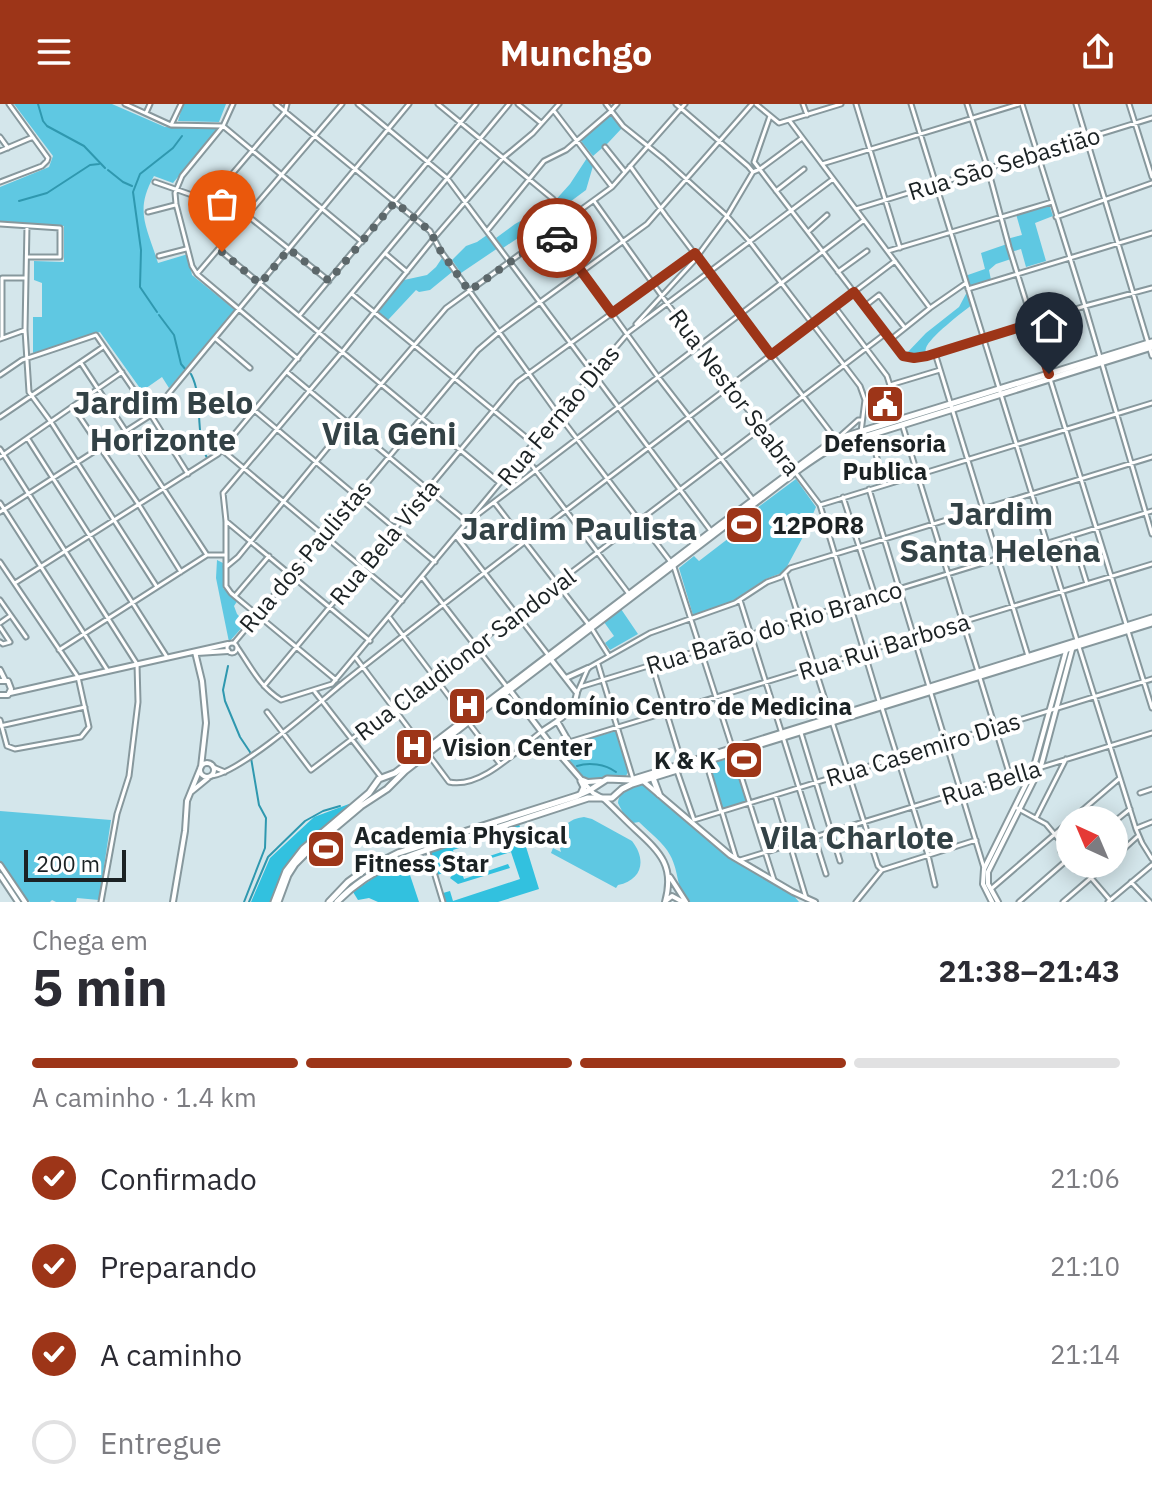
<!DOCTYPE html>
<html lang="pt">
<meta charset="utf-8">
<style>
body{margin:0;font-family:"IBM Plex Sans",sans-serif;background:#f7f7f7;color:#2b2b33;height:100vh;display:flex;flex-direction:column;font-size:30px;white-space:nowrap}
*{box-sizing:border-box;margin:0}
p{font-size:26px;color:#7c7c81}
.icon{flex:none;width:44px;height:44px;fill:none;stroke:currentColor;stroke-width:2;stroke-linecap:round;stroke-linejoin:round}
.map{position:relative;height:798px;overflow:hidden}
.drawer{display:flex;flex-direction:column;background:#fff;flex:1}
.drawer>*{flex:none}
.needle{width:52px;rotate:316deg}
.controls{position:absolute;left:1056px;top:702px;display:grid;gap:16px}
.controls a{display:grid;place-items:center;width:72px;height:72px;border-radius:50%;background:#fff;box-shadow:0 4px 20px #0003;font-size:40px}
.scale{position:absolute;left:24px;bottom:20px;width:102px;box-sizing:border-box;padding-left:8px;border:4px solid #1b2224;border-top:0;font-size:22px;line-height:28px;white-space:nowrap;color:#1b2224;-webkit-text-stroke:6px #fff;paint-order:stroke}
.pin{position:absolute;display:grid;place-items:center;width:68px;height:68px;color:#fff;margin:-82px -34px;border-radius:50% 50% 50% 0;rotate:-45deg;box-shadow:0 0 8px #0007}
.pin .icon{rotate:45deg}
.courier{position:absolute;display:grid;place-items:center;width:80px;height:80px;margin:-40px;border:6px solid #9d3518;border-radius:50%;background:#fff;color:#222;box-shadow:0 2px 10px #0007}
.overview em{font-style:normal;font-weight:700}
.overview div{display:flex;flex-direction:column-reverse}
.overview{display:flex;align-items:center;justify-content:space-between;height:136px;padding:0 32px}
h1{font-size:52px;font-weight:700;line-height:60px}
.bar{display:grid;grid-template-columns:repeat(4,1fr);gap:12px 8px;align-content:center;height:96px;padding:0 32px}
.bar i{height:10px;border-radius:6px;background:#e1e1e2}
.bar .current{background:#9d3518}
.bar p{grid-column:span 4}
ol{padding:0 32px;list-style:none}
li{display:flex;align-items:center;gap:24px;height:88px}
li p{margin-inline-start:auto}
li .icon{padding:8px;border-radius:50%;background:#9d3518;color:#fff;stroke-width:4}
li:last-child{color:#7c7c81}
li i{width:44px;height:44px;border:4px solid #e1e1e2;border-radius:50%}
header{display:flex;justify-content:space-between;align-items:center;height:104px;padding:0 32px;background:#9d3518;color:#fff;font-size:36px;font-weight:700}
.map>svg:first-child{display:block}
.green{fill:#5fc8e2}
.forest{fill:#32c1df}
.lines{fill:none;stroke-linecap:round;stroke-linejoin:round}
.stream{stroke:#2f98af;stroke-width:2}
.minor-casing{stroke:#87989d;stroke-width:7}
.tertiary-casing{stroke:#87989d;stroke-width:8}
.secondary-casing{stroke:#87989d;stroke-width:9}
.minor{stroke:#fff;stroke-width:3}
.tertiary{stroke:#fff;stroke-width:4}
.secondary{stroke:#fff;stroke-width:5}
.done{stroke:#5c676a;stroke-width:8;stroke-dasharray:0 14.4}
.route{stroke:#9d3518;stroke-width:10}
.labels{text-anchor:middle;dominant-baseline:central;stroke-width:8;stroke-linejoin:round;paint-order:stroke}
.street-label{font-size:24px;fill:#1b2224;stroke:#fff}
.poi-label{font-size:24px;font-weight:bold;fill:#1b2224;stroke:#fff;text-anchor:start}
.district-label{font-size:32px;font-weight:bold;fill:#334246;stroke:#fff}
</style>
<header><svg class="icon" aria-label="menu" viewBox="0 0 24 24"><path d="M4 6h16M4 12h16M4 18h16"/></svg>Munchgo<svg class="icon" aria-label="share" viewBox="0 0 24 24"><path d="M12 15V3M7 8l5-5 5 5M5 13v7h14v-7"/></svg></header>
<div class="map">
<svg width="1152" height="798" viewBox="0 0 1152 798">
<rect width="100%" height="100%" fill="#d4e6eb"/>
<path class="green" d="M14 0H112L165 23 218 25 173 79 154 72C134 107 147 123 158 159L188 150 192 171 235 206 169 284 162 273 142 287 100 228 33 249V213H42V179L34 176V157L64 158V122L0 117V83L49 63 53 52Z
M183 0H226L219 18 178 17Z
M610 11H613L622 24 608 39 593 52 581 37Z
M587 54 593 62 586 86 551 112 503 144 496 134 515 120 552 100 570 80Z
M1049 100 1053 112 1035 119 1046 157 1026 163 1021 145 1011 148 1007 135 1022 131 1016 110Z
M487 131 498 144 461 169 452 156 466 142 477 138Z
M1007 140 1011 155 996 160 989 166 991 176 969 184 965 172 985 165 981 149Z
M442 154 452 168 430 186 419 188 416 186 388 216 378 208 404 176 427 171 436 163Z
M967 188 972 201C962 208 929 234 926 244 925 247 926 249 926 252L905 251 926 229 959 203Z
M796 375 816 403 804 431 784 468 766 475 731 498 693 511 679 464 694 452 699 457 742 424 738 418Z
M217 456 223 459V484L238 496 234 502 237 510 246 519 229 538 216 474Z
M621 505 638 530 610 546 605 539 614 532 604 518Z
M616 627 628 668 625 674 605 673 593 676H587L581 672 568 657 567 652 570 640Z
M733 653 747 698 722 705 708 661Z
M643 680 728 752 794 792 799 798H690C675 785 680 769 670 751 664 739 649 728 639 718L633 719 623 709 618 699C619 686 632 684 643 680Z
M0 707 111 716 99 796 77 794 76 798H56L52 796 50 798H30L24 794 0 757Z
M584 713 592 715 632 737C647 756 642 776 618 781L616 784 551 749 553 744 561 748C555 729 565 715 584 713Z"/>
<path class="forest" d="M349 700 351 702 291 756 284 768 273 798H251L270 754 314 713Z
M519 720 539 785 498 798H446L443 789 450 787 453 797 520 775 511 748 460 764 464 775 508 760 510 764 458 780 450 774 459 762 511 745 506 729 453 746 457 760 453 766 437 771 429 747Z
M405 756 419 798H378L369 794 358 796 353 788 382 768Z"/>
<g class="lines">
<path class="stream" d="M38 0 43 17 47 22 84 42 105 64
M108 66 123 78 132 82
M19 97 47 89 90 61 99 60
M157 208 140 183 141 146 133 88 140 70 173 44 182 32
M159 211 174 231 181 260 186 266
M191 270C204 295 194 327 207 354
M228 562 223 586 225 597 240 633 250 648 259 701 266 714 265 744 244 798
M577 662C589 658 605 660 616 668
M249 798 268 753 305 717 323 707 340 702"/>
<defs>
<path id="minor" d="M125 0 171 21 223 22 362 138
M233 0 223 22 182 72 175 89 176 100 192 162 197 170 298 255
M276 0 430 127 440 146 558 310 670 457
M358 0 447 74 711 427
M438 0 553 95
M518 0 541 19
M606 0 623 22 664 55 727 112 750 138 860 282 865 296 861 328
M676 0 748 62 753 68
M756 0 779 19 841 0
M803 0 807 11
M856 0 900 144
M911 0 1077 536
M967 0 988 65 1009 143 1048 268
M1022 0 1085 202 1152 430
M1076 0 1152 252
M1129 0 1152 73
M554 7 612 83
M146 9 150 0
M770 12 754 58 903 252 914 254 927 252 1085 202 1152 184
M789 16 930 204
M171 21 181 0
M0 33 8 44
M605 43 625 68
M0 47 33 33
M822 60 1019 0
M630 62 666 112 835 334
M753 68 760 65 802 34
M0 78 42 62 47 57 48 54 9 0
M155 78 209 97 222 148 500 379
M776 87 804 65
M210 96 285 8 287 0
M594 97 664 195 820 401 879 597
M856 105 1152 14
M148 108 175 101
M248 112 329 177
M1056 113 1152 79
M0 120 60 124V153H27
M27 122 25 226 29 288 51 318 157 483
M487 127 544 57 566 46 609 9 617 0
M553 128 658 273 754 397
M808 128 827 111
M888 147 1052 98
M386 150 407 168
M159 152 186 145
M838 168 867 147
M197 170 342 0
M2 174V234
M2 174H26
M968 185 1152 129
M352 190 533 339
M865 202 879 191 905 224
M835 203 887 272 901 316
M299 212 476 0
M636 220 693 158 727 112 753 68
M215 234 250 264
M0 235 25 226
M890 236 930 204 966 179
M935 249 1028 552
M81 259 207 451
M287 268 467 418
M0 271 22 256 96 231 151 311 188 370
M1050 275 1126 520
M890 281 940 266
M73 303 139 401 181 468
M254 306 435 458
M0 313 103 243
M903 323 1010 672
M870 331 885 380
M839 333 858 316H861
M28 335 167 553
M0 345 137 560 138 598 129 672 117 710 101 798
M222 346 402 497
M524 351 629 490
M0 353 122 268
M869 385 984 764
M843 393 875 492
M494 398 589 521
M0 399 108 567
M820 401 1152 299
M0 408 151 311 409 0
M473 414 864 116
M226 417 370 537
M1072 431 1087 480
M456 432 549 552
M0 458 78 573 89 623 81 633 15 645 7 642 0 616
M226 463 238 453 348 319 446 204 612 83 685 0
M674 463 732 643
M785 470 878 762 882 766
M422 473 507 583
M15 479 218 350 509 0
M235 492 269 452
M0 496 26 533
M740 496 826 770
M389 513 466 615
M0 519 10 512
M0 523 10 538 3 540 0 538
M592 525 609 552
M1128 527 1152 604
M234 539 478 246 499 228 647 120 752 0
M227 544a5 5 0 1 1 10 0a5 5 0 1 1-10 0Z
M237 543C251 563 260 583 281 596L332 580 519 356 629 228 833 75
M1079 543 1136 725 1142 739 1152 755
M59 546 207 451H226
M356 554 425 646
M598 560 633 675
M652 561 682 659
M336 576 231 489 226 482V417L223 389 343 247 434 134 503 54 533 29 559 0
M264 582 517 278 695 149
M580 583 1152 407
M578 587 588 564 650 529 735 499 767 478 781 473 790 464 1152 353
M315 588 381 673
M882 604 928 751 935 781
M267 608 311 666 885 230
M468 618 500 660
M0 622 85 603
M801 629 840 757
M569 638 1152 460
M428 650 449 678C481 685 517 646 541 628
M734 650 774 776
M706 658 721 708
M213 663 225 668
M677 667 694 716
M211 672C239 670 319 599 344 578 525 435 711 297 895 157
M1140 689 1152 685
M775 691 806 794
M1015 703 1046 720 1066 744
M722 708 736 754
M1036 714 1066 655
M694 716 1152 575
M1071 716 1120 674
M1114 718 1130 705
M1137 724 1152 718
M1070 741 1061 748 1070 760
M427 745 443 798
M1114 754 1138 732
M740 756 1152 629
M1070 760 1076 766 1083 760
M1081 762 1110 796
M1131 778 1150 798
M991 785 1070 717
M856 798 882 766 976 736
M1019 798 1067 756
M1063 798 1107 760
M1108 798 1152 761"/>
<path id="tertiary" d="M195 548 202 577 206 619 201 663
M197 549 228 547
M0 566 5 576
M566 574 588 564
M0 577H8L11 585 8 591H0
M509 585 556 647
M10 589 228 540
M557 617 569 638 564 642
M541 628C559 615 573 611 577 589L549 553
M555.5 646a4.5 4.5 0 1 1 9 0a4.5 4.5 0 1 1-9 0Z
M559 650 593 689 604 695C615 705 625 716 636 726 661 749 675 763 665 798
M200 666a7 7 0 1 1 14 0a7 7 0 1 1-14 0Z
M583 676 588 678 601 677
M643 677 730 751 793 788 815 798
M191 688 208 674
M0 761 25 798
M0 771 18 798
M670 773 686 798
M667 796 672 792 683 798
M173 798 185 727 187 697 200 665
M992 798 983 780 984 765 1033 666 1066 547
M998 798 988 780V768L1041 662 1073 542"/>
<path id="secondary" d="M840 334 1152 238
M841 340 1152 243
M653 674 659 690
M581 690 584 683 581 677
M274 798 286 767 303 745 369 689 379 675 395 669 720 421 834 336
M278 798 288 771 295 760 310 745 361 702 387 685 405 667 468 618 798 366C812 356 827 345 842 339L841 335
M329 798 348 778 366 765 398 749 577 692 590 686 607 675 631 676 1152 514
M337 798C376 757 429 745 481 729 517 717 552 706 588 694H612L622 685 632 680 1152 519"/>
</defs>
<use href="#minor" class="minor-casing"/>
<use href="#tertiary" class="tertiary-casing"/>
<use href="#secondary" class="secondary-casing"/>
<use href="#minor" class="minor"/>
<use href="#tertiary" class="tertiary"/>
<use href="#secondary" class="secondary"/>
</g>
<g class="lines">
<path class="done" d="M222 148 260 180 289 145 329 177 395 98 430 127 440 146 469 187 553 128 557 134"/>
<path class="route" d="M557 134 612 209 695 149 771 251 854 188 903 252 914 254 927 252 1033 219 1049 270"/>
</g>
<defs>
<symbol id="civic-square" viewBox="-11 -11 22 22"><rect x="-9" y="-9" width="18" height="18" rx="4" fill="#9d3518" stroke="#fff"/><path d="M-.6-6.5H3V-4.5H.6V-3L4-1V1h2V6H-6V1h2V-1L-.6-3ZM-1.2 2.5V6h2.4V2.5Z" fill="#fff"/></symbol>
<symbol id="stadium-square" viewBox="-11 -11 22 22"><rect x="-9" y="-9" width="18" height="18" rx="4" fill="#9d3518" stroke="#fff"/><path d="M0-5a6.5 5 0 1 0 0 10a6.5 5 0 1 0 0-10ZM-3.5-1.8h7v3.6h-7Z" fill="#fff"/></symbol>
<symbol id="hospital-square" viewBox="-11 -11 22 22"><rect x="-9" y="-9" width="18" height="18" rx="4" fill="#9d3518" stroke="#fff"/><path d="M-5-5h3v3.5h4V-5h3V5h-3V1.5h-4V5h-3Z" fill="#fff"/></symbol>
</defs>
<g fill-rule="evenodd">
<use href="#civic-square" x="863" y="278" width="44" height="44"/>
<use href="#stadium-square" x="722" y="399" width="44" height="44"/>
<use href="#hospital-square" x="445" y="580" width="44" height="44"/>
<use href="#hospital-square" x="392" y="621" width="44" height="44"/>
<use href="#stadium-square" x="722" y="634" width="44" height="44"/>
<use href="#stadium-square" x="304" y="723" width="44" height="44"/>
</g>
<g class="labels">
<g class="street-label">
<text transform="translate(1004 59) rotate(-17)">Rua São Sebastião</text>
<text transform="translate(735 288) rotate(53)">Rua Nestor Seabra</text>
<text transform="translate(558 311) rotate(-50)">Rua Fernão Dias</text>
<text transform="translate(384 438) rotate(-50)">Rua Bela Vista</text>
<text transform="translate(305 452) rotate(-50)">Rua dos Paulistas</text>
<text transform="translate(774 523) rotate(-17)">Rua Barão do Rio Branco</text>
<text transform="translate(884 542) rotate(-17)">Rua Rui Barbosa</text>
<text transform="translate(465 550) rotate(-37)">Rua Claudionor Sandoval</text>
<text transform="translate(923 645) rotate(-17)">Rua Casemiro Dias</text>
<text transform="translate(991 678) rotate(-17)">Rua Bella</text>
</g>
<g class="poi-label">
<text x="885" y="339" text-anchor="middle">Defensoria<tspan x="885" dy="28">Publica</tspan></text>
<text x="772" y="421">12POR8</text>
<text x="495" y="602">Condomínio Centro de Medicina</text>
<text x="442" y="643">Vision Center</text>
<text x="716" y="656" text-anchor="end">K &amp; K</text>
<text x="354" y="731">Academia Physical<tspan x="354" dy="28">Fitness Star</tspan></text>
</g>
<g class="district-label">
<text x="163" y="298">Jardim Belo<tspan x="163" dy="37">Horizonte</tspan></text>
<text x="389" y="329">Vila Geni</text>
<text x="1000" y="409">Jardim<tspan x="1000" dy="37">Santa Helena</tspan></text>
<text x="579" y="424">Jardim Paulista</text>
<text x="857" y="733">Vila Charlote</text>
</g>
</g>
</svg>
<div class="controls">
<a><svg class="needle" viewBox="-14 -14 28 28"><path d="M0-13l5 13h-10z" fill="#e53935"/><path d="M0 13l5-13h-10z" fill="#7c7c81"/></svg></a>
</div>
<div class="scale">200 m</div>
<div class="pin" style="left:222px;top:148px;background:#ea580c"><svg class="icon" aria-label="bag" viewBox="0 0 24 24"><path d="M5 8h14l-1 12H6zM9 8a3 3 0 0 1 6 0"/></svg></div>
<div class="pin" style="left:1049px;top:270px;background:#1f2937"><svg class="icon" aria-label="home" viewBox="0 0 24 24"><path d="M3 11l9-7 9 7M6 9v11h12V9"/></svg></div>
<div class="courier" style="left:557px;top:134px"><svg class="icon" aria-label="car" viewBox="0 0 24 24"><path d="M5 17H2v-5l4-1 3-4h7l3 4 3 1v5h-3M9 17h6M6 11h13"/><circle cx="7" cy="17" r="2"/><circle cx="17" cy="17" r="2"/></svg></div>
</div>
<section class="drawer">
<div class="overview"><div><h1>5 min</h1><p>Chega em</p></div><em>21:38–21:43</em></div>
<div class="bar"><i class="current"></i><i class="current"></i><i class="current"></i><i></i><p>A caminho · 1.4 km</p></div>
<ol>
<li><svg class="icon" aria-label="check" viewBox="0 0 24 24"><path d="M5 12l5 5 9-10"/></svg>Confirmado<p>21:06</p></li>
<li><svg class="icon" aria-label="check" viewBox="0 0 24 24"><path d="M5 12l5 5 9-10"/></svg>Preparando<p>21:10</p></li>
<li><svg class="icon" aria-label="check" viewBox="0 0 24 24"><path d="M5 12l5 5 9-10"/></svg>A caminho<p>21:14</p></li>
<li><i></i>Entregue</li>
</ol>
</section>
